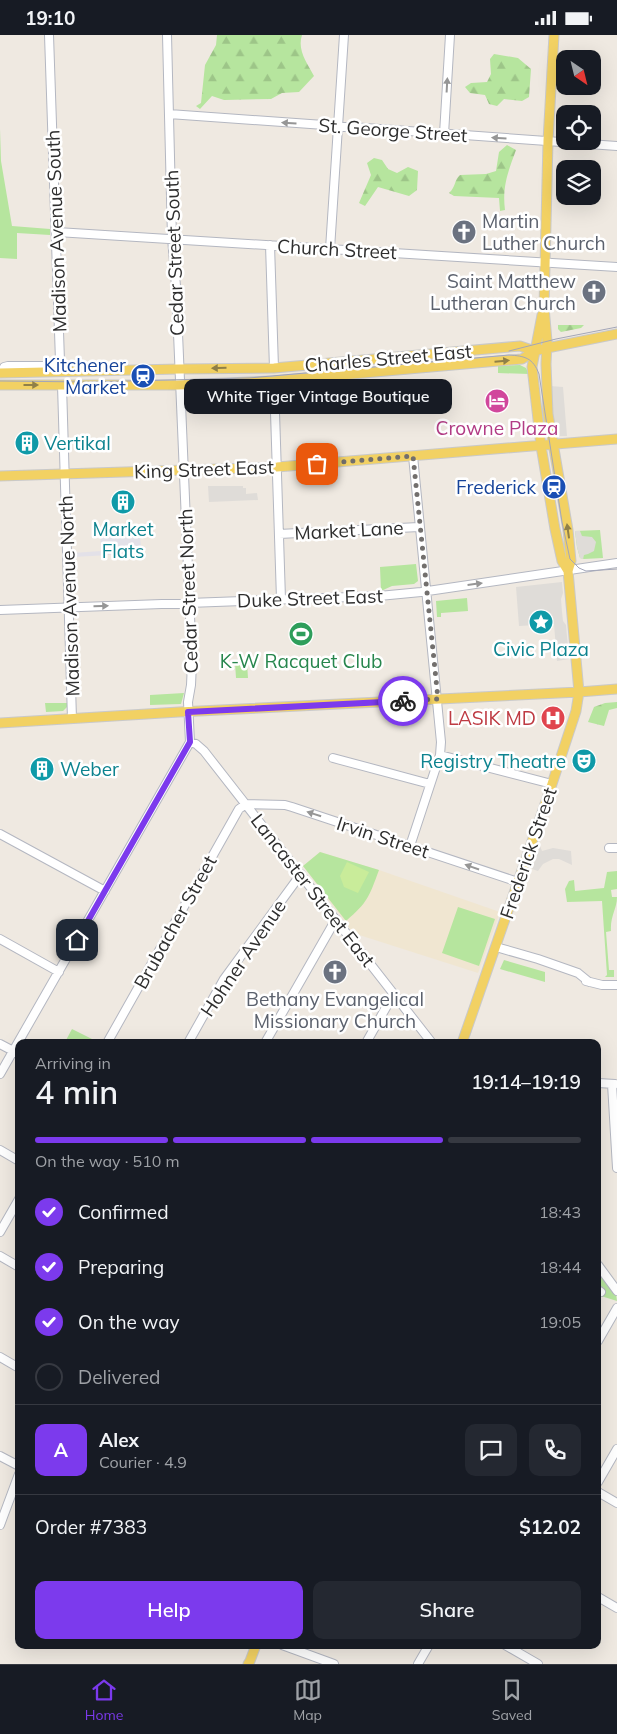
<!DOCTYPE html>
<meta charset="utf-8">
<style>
body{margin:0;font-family:Mulish,sans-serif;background:#242831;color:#f1f3f6;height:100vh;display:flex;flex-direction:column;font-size:19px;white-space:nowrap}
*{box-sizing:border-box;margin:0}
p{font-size:16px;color:#9ea1a6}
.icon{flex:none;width:28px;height:28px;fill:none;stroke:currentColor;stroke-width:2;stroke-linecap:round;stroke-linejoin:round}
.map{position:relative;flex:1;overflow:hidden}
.side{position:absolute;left:15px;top:1004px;width:586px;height:610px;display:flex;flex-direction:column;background:#171b24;border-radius:10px;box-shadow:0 5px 20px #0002}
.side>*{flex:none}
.needle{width:32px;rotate:145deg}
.buttons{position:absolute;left:556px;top:15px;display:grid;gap:10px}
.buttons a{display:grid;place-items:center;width:45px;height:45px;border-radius:10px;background:#171b24;box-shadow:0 5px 20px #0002;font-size:25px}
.pin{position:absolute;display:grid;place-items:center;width:42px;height:42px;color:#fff;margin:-21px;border-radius:10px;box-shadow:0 2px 8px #0006}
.courier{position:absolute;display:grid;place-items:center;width:50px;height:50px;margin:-25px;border:4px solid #7c3aed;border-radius:50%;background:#fff;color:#222;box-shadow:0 1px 6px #0007}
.bubble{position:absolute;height:35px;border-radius:10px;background:#171b24;box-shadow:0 5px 20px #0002;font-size:16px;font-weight:600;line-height:35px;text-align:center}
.head em{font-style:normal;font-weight:600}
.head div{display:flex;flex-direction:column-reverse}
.head{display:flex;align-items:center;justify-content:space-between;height:85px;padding:0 20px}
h1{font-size:32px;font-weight:600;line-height:38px}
.bar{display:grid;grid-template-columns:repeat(4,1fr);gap:8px 5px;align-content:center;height:60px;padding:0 20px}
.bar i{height:6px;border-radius:4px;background:#363941}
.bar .current{background:#7c3aed}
.bar p{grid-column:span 4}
.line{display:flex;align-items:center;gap:12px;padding:0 20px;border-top:1px solid #363941}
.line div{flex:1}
.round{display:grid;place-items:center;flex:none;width:52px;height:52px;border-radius:10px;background:#242831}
ol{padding:0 20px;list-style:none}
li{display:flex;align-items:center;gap:15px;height:55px}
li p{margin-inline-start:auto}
li .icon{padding:5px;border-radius:50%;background:#7c3aed;color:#fff;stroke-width:4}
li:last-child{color:#9ea1a6}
li i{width:28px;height:28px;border:2px solid #363941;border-radius:50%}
.cta{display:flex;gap:10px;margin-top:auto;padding:10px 20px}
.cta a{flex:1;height:58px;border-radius:10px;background:#7c3aed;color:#fff;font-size:20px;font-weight:600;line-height:58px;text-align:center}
.cta a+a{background:#242831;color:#f1f3f6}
.status{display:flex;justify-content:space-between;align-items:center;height:35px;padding:0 25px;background:#171b24;direction:ltr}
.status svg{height:14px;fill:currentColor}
.tab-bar{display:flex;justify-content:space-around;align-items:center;height:70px;border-top:1px solid #363941;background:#171b24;font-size:14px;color:#9ea1a6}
.tab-bar a{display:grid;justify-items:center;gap:2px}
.tab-bar .current{color:#7c3aed}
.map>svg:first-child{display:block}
.industrial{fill:#e3e1e8}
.education{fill:#f0e6d1}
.green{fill:#b6e59e}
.forest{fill:url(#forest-firs)}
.pitch{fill:#c9ec9a}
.plaza{fill:#dfdcd8}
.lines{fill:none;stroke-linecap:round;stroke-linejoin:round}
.minor-casing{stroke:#b4b7c1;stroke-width:10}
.major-casing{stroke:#c9c9c9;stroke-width:11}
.minor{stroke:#fff;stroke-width:8}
.major{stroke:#f2d163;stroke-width:9}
.tram{stroke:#a3a6b8;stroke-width:1}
.oneway{fill:#969696}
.oneway2{fill:#908048}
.done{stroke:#726f6d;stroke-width:5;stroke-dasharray:0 9}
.route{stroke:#7c3aed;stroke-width:6}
.labels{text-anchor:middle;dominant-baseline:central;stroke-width:5;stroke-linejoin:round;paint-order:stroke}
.street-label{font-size:19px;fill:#2e2e2e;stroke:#fff}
.worship-label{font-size:19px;fill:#5b616d;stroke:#fff;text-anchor:start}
.transit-label{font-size:19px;fill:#164399;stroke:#fff;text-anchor:end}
.hotel-label{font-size:19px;fill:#b23c85;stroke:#fff}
.culture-label{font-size:19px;fill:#0d838f;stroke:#fff;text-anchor:start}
.leisure-label{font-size:19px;fill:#27864d;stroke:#fff}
.health-label{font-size:19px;fill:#be3a42;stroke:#fff;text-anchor:end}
</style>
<div class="status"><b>19:10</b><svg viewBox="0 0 49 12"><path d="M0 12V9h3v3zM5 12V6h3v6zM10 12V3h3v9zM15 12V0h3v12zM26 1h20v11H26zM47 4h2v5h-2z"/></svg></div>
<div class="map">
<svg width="617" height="1629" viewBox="0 0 617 1629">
<defs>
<pattern id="forest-firs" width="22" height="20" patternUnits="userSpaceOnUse" patternTransform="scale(1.25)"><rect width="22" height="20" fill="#b6e59e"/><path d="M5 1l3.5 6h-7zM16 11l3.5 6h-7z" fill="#9dc588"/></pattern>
</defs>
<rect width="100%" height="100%" fill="#efe9e1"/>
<path class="industrial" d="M100 493H139L142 521 132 522 128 519 73 522V518L101 516Z"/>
<path class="education" d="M320 817 379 835 500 877 478 938 353 898 303 831Z"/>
<path class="green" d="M0 94 1 126 12 191 50 194V200L17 198V224L0 223Z
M520 330 526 333 529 339 498 338V331Z
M600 495 603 523 584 524 580 523 577 512 575 496Z
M416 529 418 546 414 549 392 551 381 556 380 532Z
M467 563 468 576 441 578V582H437L436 566Z
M235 628H247L248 643H236Z
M184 658 181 669 150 670V660Z
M45 668H68V671L63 676 46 677Z
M320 817 379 835C369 862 368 867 346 886L303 831Z
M617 836V854L611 855 612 862H617C617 874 610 881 611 896L606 897 609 935H614V942H605L607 940 602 866 567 867 565 854 569 846 574 845 575 856 604 853 607 837Z
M458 872 495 884 479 931 442 918Z
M504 925 545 937V947L500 934Z
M72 994 98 1007H65Z
M598 1236 616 1259 617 1266 601 1261 604 1253 598 1250Z"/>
<path class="forest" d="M217 0H302C297 15 307 28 314 41L299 57 282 58 271 64 224 65 212 61 200 74 196 71 201 68 205 30 216 10Z
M494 19 518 23 531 34 529 62 522 66 504 64 497 71 489 69 485 60 470 58 465 52 471 48 487 47 491 39 490 24Z
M507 110 516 115C508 137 502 152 505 175L500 176 499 163 454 161 449 158C456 152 454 145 460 140L486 139 496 136 499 117Z
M374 123 382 125 388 134 397 138 408 132 418 136 417 155 409 161 378 152 365 171 359 168 371 140 367 128Z
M558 290H584L581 293 561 297 558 294Z
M617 667V673L609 675 604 691 588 687 594 672 605 668Z"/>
<path class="pitch" d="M347 827 369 837 358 858 344 852 340 841Z"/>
<path class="plaza" d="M550 351 563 352 567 401H554Z
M208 451H243V453H246V459L257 458 258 465 209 467Z
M575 496H580L582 501 592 502 596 507 594 516 588 519 584 520 583 524 580 523 577 512Z
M562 547 563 558 561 564 562 577 563 586 566 590 569 624 557 626 554 589 519 591 516 552Z
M540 811 542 816 553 813 571 816 572 830 559 824H553L543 829 538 836 532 834Z"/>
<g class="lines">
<defs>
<path id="minor" d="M169 79 617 111
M444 99 450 0
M57 197 617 232
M270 210 274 333
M330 214 344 0
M2 338 4 332 8 331H54L60 326 49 0
M274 346 281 564
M62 350 72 684
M279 499 419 492
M0 575 379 561 421 557 617 528
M190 707 196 709 204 716 432 1008
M440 720 552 749
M333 723 430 749
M246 769 285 770 292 772 518 847
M0 799 105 856
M410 811 440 720 441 707 413 421
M609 813H617
M0 904 59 937
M496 912 538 924 578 938 589 947
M586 946 602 950H617
M107 1008 239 774 246 769
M188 1008 224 944 301 839
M265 1008 336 884
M366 1008 393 960
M0 1009 19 1019
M0 1039 190 707 188 667 191 650 192 628 176 251 172 203 167 0
M598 1048 615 1049
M612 1049 617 1133
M0 1115 19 1126
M0 1197 19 1164
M0 1221 19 1232
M598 1230 617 1256
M598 1255 601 1257
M598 1306 617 1273
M0 1322 19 1333
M0 1421 19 1431
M598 1447 617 1414
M598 1457 617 1468
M0 1490 19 1439
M598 1562 617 1573
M282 1610 334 1629
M505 1610 538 1629
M418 1629 429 1610"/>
<path id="major" d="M542 280 532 332 541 411 555 494 562 526 568 536
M0 338 179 334 274 333 520 311 535 316
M0 350H177L274 346 522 324 535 316 547 313 617 299
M0 441 277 432 617 404
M0 688 179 677 579 657 617 654
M462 1008 552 749 576 676 579 657 568 536 571 526 568 495 548 379 546 329 547 306 544 272 548 106 554 0
M248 1629 250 1626 256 1610"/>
</defs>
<use href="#minor" class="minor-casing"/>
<use href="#major" class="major-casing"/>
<use href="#minor" class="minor"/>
<use href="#major" class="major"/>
<path class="tram" d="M509 316 556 304 617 292
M0 346 87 347 249 343 509 320C525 321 533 323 539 339L562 487 570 524 579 533 586 536 617 534"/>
</g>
<defs><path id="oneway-solid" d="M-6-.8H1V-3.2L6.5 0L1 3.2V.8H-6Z" transform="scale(1.25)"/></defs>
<g class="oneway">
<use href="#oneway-solid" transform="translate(447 50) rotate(-87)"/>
<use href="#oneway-solid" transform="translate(289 88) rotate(-176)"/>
<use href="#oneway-solid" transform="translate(499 103) rotate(-176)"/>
<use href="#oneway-solid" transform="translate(475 549) rotate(-7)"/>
<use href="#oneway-solid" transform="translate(101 571) rotate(-2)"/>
<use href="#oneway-solid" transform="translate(314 779) rotate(-162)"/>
<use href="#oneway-solid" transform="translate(472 832) rotate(-161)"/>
</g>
<g class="oneway2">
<use href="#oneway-solid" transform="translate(502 326) rotate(-5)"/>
<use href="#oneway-solid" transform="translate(219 333) rotate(179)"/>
<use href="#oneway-solid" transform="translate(31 350)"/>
<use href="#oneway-solid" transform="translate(568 496) rotate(-98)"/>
</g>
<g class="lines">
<path class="done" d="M317 429 413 421 438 664 403 666"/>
<path class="route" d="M77 905 190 707 188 677 403 666"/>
</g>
<defs>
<symbol id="church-disc" viewBox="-11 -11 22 22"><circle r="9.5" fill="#6b7280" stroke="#fff"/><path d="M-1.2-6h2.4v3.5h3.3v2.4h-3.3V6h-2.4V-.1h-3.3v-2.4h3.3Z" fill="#fff"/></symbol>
<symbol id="station-disc" viewBox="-11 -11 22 22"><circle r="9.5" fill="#1a4fb4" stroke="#fff"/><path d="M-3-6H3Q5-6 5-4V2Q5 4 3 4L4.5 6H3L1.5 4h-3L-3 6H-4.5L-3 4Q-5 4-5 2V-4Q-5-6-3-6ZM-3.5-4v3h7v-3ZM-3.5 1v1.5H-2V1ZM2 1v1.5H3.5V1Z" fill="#fff"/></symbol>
<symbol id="hotel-disc" viewBox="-11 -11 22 22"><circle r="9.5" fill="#d1479c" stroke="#fff"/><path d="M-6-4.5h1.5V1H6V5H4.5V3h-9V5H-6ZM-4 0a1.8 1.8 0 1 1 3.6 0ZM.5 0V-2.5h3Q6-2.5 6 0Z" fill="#fff"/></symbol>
<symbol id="building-disc" viewBox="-11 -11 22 22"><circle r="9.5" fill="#0f9aa8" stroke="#fff"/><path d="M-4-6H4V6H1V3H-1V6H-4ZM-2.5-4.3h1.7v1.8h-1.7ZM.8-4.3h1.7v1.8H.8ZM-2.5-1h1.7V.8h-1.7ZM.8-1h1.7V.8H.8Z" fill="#fff"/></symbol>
<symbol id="sight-disc" viewBox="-11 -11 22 22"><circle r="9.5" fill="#0f9aa8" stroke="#fff"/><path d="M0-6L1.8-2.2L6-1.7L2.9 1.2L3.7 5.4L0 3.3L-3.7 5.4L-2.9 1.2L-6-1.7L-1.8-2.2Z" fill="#fff"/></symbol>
<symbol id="stadium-disc" viewBox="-11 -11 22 22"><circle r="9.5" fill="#2e9e5b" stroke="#fff"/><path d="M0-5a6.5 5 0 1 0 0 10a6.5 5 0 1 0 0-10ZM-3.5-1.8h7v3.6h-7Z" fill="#fff"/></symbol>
<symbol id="hospital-disc" viewBox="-11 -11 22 22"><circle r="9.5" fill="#e0444e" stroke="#fff"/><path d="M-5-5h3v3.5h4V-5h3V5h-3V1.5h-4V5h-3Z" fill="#fff"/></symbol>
<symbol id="theatre-disc" viewBox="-11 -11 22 22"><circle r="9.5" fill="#0f9aa8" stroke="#fff"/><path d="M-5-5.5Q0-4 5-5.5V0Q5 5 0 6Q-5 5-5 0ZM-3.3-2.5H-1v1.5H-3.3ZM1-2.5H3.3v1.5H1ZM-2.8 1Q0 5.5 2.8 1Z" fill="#fff"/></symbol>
</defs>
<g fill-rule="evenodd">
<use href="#church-disc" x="450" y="183" width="28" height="28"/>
<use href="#church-disc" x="580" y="243" width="28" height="28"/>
<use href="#station-disc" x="129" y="327" width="28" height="28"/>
<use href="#hotel-disc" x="483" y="352" width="28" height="28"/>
<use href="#building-disc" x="13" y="394" width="28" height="28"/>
<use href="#station-disc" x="540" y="438" width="28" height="28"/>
<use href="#building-disc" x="109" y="453" width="28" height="28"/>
<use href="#sight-disc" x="527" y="573" width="28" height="28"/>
<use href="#stadium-disc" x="287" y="585" width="28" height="28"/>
<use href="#hospital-disc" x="539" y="669" width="28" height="28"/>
<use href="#theatre-disc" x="570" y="712" width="28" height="28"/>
<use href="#building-disc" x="28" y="720" width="28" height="28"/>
<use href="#church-disc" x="321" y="923" width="28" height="28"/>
</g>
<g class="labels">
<g class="street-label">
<text transform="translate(393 95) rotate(4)">St. George Street</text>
<text transform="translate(56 196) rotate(-92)">Madison Avenue South</text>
<text transform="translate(337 214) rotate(3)">Church Street</text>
<text transform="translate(174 218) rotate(-92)">Cedar Street South</text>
<text transform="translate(388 323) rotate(-5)">Charles Street East</text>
<text transform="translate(204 434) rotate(-2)">King Street East</text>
<text transform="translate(349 495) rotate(-3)">Market Lane</text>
<text transform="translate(188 556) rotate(-92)">Cedar Street North</text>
<text transform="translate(69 561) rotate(-92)">Madison Avenue North</text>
<text transform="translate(310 563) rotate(-2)">Duke Street East</text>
<text transform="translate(383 802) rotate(18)">Irvin Street</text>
<text transform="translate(528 818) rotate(-71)">Frederick Street</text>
<text transform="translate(313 855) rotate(52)">Lancaster Street East</text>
<text transform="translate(175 887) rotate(-61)">Brubacher Street</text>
<text transform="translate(243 923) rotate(-56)">Hohner Avenue</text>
</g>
<g class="worship-label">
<text x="482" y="186">Martin<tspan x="482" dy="22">Luther Church</tspan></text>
<text x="576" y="246" text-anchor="end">Saint Matthew<tspan x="576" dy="22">Lutheran Church</tspan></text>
<text x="335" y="964" text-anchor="middle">Bethany Evangelical<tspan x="335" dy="22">Missionary Church</tspan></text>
</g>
<g class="transit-label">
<text x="126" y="330">Kitchener<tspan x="126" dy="22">Market</tspan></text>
<text x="536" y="452">Frederick</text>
</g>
<g class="hotel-label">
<text x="497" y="393">Crowne Plaza</text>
</g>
<g class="culture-label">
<text x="44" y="408">Vertikal</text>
<text x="123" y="494" text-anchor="middle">Market<tspan x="123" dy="22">Flats</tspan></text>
<text x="541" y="614" text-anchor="middle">Civic Plaza</text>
<text x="566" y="726" text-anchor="end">Registry Theatre</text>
<text x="60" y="734">Weber</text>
</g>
<g class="leisure-label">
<text x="301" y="626">K-W Racquet Club</text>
</g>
<g class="health-label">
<text x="536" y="683">LASIK MD</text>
</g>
</g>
</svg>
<div class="buttons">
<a><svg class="needle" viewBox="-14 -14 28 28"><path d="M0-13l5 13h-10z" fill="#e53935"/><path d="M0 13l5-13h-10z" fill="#9ea1a6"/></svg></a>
<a><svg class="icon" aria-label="locate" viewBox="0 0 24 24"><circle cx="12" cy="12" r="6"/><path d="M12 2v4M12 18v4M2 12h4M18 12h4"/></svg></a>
<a><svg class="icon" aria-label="layers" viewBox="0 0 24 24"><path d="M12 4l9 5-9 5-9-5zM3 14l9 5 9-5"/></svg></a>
</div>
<div class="pin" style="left:317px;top:429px;background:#ea580c"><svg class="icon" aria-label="bag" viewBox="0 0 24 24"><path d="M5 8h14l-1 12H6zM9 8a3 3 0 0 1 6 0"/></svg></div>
<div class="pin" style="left:77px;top:905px;background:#1f2937"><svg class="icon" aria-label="home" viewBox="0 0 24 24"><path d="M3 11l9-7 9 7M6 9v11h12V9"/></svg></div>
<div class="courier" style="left:403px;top:666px"><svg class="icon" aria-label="bike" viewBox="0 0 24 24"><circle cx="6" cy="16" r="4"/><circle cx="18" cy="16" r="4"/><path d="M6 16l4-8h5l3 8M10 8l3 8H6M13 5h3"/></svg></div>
<div class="bubble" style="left:184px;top:344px;width:268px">White Tiger Vintage Boutique</div>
<section class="side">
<div class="head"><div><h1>4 min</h1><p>Arriving in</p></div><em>19:14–19:19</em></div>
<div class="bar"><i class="current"></i><i class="current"></i><i class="current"></i><i></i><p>On the way · 510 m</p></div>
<ol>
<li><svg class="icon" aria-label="check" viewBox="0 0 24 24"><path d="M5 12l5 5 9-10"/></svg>Confirmed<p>18:43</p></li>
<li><svg class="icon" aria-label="check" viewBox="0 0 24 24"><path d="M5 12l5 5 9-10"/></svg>Preparing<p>18:44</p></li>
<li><svg class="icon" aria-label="check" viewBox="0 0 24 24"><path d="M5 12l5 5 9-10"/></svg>On the way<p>19:05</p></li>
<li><i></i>Delivered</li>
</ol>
<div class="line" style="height:90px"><b class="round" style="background:#7c3aed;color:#fff">A</b><div><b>Alex</b><p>Courier · 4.9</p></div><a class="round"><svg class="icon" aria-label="chat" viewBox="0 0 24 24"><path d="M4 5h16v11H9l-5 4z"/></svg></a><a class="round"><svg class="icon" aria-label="phone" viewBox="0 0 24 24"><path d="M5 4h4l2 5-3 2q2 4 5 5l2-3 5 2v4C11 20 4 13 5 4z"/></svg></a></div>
<div class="line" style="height:65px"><div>Order #7383</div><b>$12.02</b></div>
<div class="cta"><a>Help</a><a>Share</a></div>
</section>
</div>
<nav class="tab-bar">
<a class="current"><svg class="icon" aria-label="home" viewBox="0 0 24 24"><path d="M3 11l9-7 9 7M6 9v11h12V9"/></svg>Home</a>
<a><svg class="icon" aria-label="map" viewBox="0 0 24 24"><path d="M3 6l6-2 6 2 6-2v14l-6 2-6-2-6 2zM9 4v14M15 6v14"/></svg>Map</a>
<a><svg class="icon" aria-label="saved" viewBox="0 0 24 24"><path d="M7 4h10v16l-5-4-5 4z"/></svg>Saved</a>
</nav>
